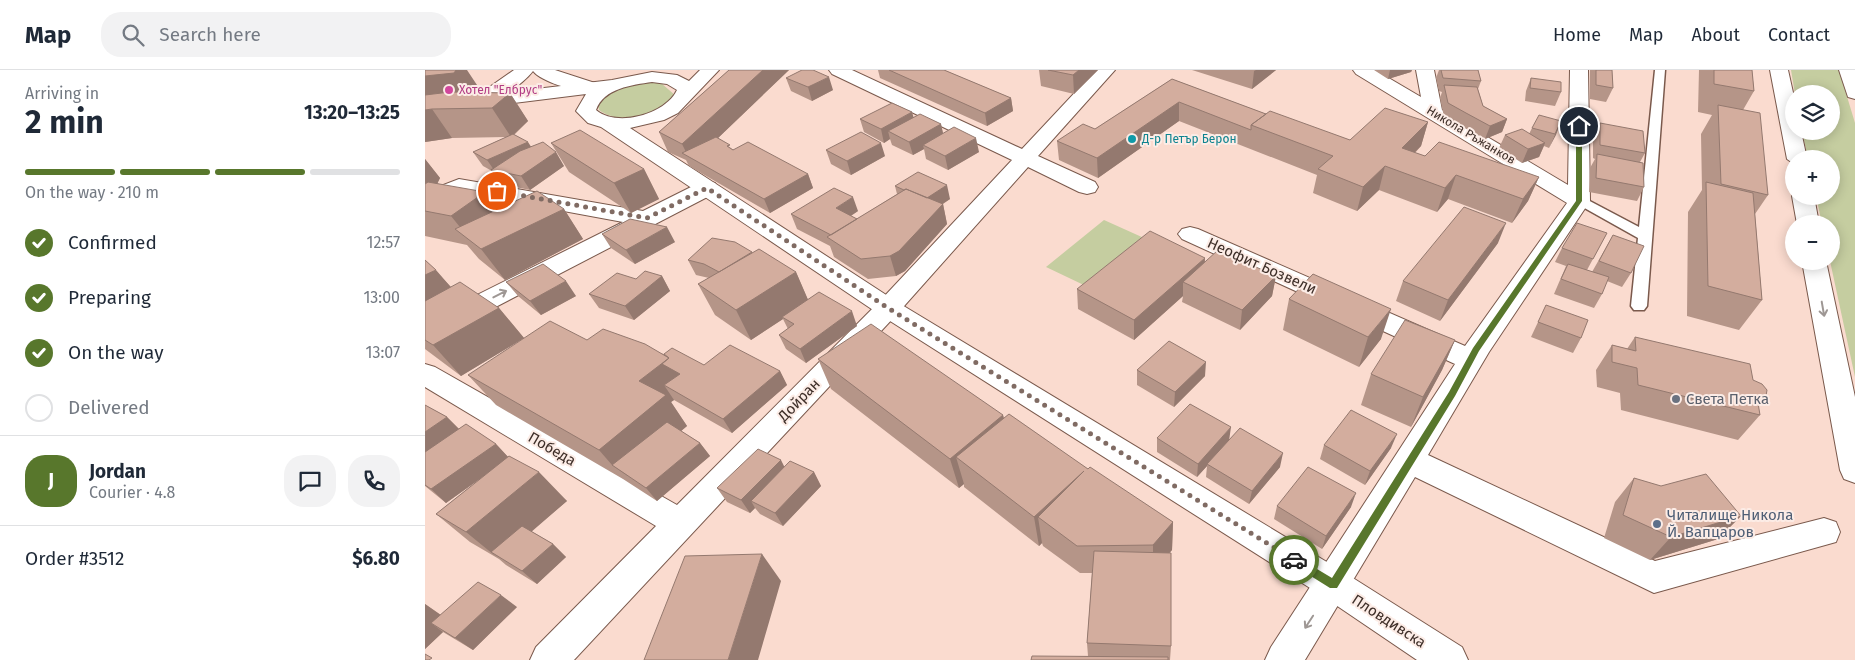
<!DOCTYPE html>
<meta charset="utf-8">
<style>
body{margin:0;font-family:"Fira Sans",sans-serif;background:#f2f2f3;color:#1f2937;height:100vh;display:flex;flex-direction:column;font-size:19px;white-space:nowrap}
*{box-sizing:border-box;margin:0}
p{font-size:16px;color:#747a83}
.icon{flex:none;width:28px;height:28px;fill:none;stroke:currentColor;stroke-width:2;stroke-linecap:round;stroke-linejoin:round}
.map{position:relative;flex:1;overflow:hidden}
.drawer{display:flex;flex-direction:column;background:#fff;width:425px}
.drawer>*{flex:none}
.fabs{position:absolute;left:1360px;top:15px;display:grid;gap:10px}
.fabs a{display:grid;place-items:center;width:55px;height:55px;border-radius:50%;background:#fff;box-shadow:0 2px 12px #0003;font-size:25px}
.pin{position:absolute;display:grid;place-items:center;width:42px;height:42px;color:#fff;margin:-21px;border:2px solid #fff;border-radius:50%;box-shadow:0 1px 5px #0007}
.courier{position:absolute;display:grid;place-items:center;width:50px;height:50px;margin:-25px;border:4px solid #58772c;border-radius:50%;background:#fff;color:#222;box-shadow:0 1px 6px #0007}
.summary em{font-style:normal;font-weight:700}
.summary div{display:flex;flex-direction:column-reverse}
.summary{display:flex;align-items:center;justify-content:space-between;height:85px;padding:0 25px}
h1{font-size:32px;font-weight:700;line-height:38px}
.bar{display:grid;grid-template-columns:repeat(4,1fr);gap:8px 5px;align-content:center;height:60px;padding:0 25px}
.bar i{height:6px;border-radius:4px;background:#e0e1e3}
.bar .active{background:#58772c}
.bar p{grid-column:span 4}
.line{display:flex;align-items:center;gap:12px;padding:0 25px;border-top:1px solid #e0e1e3}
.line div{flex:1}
.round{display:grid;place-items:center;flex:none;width:52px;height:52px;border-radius:20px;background:#f2f2f3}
ol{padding:0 25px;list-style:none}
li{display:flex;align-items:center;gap:15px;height:55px}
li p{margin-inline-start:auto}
li .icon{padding:5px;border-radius:50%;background:#58772c;color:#fff;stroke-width:4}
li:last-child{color:#747a83}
li i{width:28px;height:28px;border:2px solid #e0e1e3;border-radius:50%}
header{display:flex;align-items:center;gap:30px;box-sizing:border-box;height:70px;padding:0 25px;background:#fff;border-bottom:1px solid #e0e1e3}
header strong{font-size:24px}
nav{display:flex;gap:28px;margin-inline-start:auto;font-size:18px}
.search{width:350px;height:45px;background:#f2f2f3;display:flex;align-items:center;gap:12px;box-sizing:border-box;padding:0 18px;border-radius:20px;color:#747a83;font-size:19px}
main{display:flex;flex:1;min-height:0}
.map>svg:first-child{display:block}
.green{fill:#c5cda0}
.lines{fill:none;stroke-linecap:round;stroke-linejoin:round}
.lane-casing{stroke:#7a594c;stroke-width:3}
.street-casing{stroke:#7a594c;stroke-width:2}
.secondary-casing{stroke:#7a594c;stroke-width:2}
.lane{fill:#fff;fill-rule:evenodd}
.street{fill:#fff;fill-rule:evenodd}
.secondary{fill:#fff;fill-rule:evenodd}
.wall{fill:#b59588}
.shaded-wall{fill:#94796f}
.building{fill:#d3ad9e;stroke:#94796f}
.oneway{stroke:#9e9794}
.route{fill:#58772c}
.done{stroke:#806b63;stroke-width:5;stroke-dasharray:0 9}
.hotel-dot{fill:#d1479c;stroke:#fcece6;stroke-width:2}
.culture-dot{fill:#0f9aa8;stroke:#fcece6;stroke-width:2}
.worship-dot{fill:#6b7280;stroke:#fcece6;stroke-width:2}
.service-dot{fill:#5c6f8a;stroke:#fcece6;stroke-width:2}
.labels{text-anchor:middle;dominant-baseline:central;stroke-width:4;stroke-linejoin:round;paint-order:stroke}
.far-hotel-label{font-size:12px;fill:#b23c85;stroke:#fcece6;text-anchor:start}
.far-street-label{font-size:12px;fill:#3e2f29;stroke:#fcece6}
.far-culture-label{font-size:12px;fill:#0d838f;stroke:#fcece6;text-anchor:start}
.street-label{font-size:15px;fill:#3e2f29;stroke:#fcece6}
.worship-label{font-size:15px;fill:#5b616d;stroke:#fcece6;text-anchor:start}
.service-label{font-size:15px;fill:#4e5e75;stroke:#fcece6;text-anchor:start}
</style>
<header>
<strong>Map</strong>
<div class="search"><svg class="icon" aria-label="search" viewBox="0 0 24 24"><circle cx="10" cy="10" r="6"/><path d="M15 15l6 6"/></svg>Search here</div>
<nav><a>Home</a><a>Map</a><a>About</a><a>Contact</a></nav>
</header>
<main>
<section class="drawer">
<div class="summary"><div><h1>2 min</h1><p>Arriving in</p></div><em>13:20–13:25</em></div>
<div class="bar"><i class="active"></i><i class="active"></i><i class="active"></i><i></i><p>On the way · 210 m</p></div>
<ol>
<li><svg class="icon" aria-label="check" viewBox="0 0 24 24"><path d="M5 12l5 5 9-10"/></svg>Confirmed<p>12:57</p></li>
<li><svg class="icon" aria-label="check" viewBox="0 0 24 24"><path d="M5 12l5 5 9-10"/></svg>Preparing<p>13:00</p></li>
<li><svg class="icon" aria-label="check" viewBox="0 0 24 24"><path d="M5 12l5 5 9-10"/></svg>On the way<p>13:07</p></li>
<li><i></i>Delivered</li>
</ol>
<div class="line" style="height:90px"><b class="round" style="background:#58772c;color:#fff">J</b><div><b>Jordan</b><p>Courier · 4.8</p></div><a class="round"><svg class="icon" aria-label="chat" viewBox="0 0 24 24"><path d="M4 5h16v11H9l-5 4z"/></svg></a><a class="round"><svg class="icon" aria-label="phone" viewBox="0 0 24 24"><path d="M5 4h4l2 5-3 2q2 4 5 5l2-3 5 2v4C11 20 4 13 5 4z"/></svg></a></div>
<div class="line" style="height:65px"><div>Order #3512</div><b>$6.80</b></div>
</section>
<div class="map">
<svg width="1430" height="590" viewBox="0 0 1430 590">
<rect width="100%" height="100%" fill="#fadbcf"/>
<path class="green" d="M1366 0H1414L1430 53V307L1405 191 1406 154H1397L1391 126H1406V89H1383L1377 61H1406V24H1370Z
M211 12 236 13 251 26C232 44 197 57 174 40L173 34 186 21Z
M679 150 719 168 663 217 621 197Z"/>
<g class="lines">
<defs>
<path id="lane" d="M1230 0H1240L1222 236 1219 240H1209L1206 236 1213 168 1147 131 1149 128H1159L1214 157Z"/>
<path id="street" d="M89 0H130L170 13 172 17 170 21C156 24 116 12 108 1 96 17 56 42 35 37L33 33 35 29 66 16Z
M404 0H427L597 79 671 0H690L613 86 670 112 673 117 670 122 662 124 654 122 603 97 472 244 149 590H105L111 577 231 456 0 317V294L10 297 252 435 454 232 587 90 407 4Z
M928 0H950L996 27 991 0H1009L1017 40 1143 115 1145 0H1163L1165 131 1064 282 1003 385 1230 491 1399 448 1411 452 1415 462 1411 472 1229 523 990 407 880 590H840L846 577 1030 294 757 169 753 164 757 159 765 157 773 159 1040 276 1142 133 931 4Z
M34 109 218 141 274 113 282 111 290 113 293 118 290 123 9 269 0 271V251L198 152 36 122 0 137V122Z"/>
<path id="secondary" d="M275 0H294L253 43 239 50 205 58 472 232 920 503 1037 577 1043 590H992L896 525 454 244 176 57 163 53 151 41 161 24 0 44V32L187 10 227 2 252 5 264 11ZM227 12 242 14 252 20C241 44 192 58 171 40 179 18 207 15 227 12Z
M1345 0H1363L1369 27V61H1376L1382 89H1369V94L1362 89Z
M1414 0H1430V29L1423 27Z
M1369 123V126H1389L1394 154H1372L1367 126Z
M1377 191H1401L1430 327V413L1419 409 1415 400Z"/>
</defs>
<use href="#lane" class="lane-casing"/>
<use href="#street" class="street-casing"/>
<use href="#secondary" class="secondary-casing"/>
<use href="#lane" class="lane"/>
<use href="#street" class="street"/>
<use href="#secondary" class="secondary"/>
</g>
<path class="wall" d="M0 0 52 15 47 22 85 23 103 51 89 65 106 77 139 96 105 120 76 114 67 101 58 96 48 82 81 67 27 68 0 72Z
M304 0H364L293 68 307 79 383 104 388 118 345 143 264 96 261 90 243 82 234 62Z
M453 0H519L586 28 588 41 562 56 455 8Z
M614 0H673L649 24 616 16Z
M767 0H851L827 19Z
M949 0H987L986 2 963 9Z
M1014 0H1053L1056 11 1053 19 1058 36 1082 49 1077 62 1060 69 1019 47 1015 28 1017 22 1014 21 1011 8Z
M1165 0H1187L1188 18 1181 32 1165 29Z
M1274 0H1327L1329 21 1318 40 1343 125 1330 144 1337 230 1314 260 1262 246 1263 142 1277 120 1276 64 1287 45 1273 42Z
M361 8 408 20 387 31 366 21Z
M1106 8 1136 22 1130 36 1100 31 1101 21Z
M747 9 841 44 925 70 1003 52 996 76 990 83 1000 86 1114 107 1103 131 1087 153 1023 129 1012 142 954 120 932 141 888 123 892 105 754 51 673 108 634 90 632 71 670 59Z
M489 48 516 54 518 64 554 82 523 100 501 89 499 79 488 85 467 75 465 69 459 73 439 62 435 49Z
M1136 51 1124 78 1119 76 1114 87 1097 93 1074 78 1080 65 1104 64 1107 58Z
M1175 53 1220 83 1215 92 1219 117 1212 131 1164 122 1165 98 1170 89 1168 88V67Z
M126 73 219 99 234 129 206 143 144 102Z
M401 80 460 86 426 105 406 94Z
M0 89 15 108 12 113 73 139H139L158 169 80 210 54 189 42 175 0 166Z
M470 116 525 129 518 134 522 154 480 201 471 206 443 209 409 187 405 176 372 159 366 144 433 141 426 146 432 149 472 124Z
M1182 163 1162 200 1167 202 1188 165 1206 203 1197 217 1182 211 1177 224 1169 238 1129 224 1141 196 1130 192 1137 178Z
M177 164 250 172 210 194 186 178Z
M1073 173 1015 251 971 231 978 211Z
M327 182 371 202 383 230 432 256 381 293 361 279 354 265 363 259 358 249 326 270 290 245 273 214 284 208 271 205 263 190Z
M780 188V192L851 206 847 226 815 260 757 232 758 226 709 270 653 239 652 219Z
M0 190 26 217 74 238 99 268 36 306 0 279Z
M237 206 245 221 209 250 174 238 164 224 211 209Z
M81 212 151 226 116 245 93 226Z
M864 229 956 269 934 297 858 260Z
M1121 235 1156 268 1148 283 1106 267Z
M1210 267 1328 310 1341 326 1333 335 1335 345 1313 370 1196 340 1195 323 1172 317 1171 300 1187 275 1202 279Z
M162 270 239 284 279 295 355 301 362 315 307 363 249 330 246 332 262 356 256 361 275 373 285 386 232 431 198 409 71 335 43 305Z
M1030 270 1017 300 986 357 936 335 946 304Z
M393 289 578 345 579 348 663 399 748 452 747 480 744 483 746 576 745 590H606L663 586 662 573 667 503H655L618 476 617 473 614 476 539 417V414L534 418 406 319Z
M712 300 780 306 749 337 712 315Z
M0 335 22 347 34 359 71 374 83 387 142 431 106 461 128 474 141 487 112 514 81 495 74 489 45 472 11 444 55 409 21 433 0 416Z
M732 368 804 370 855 397 824 434 781 407 782 396 772 407 732 382Z
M899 375 966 378 940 415 895 389Z
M359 397 389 402 396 416 358 456 335 444 330 438 325 443 302 432 292 418Z
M1209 408 1316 446 1293 469 1225 490 1179 468 1190 432Z
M852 436 926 437 897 479 849 449Z
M0 534 16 545 92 537 48 580 18 562 0 579Z"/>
<path class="shaded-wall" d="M31 0H42L52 15 44 26 0 31V6Z
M338 0H364L270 90 263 86 257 74Z
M654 0H673L649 24 648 5Z
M831 0H851L827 19 829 1Z
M965 0H987L986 2 963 9Z
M404 7 408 20 387 31 383 17Z
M85 23 103 51 86 67 67 38Z
M586 28 588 41 562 56 560 43Z
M754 32V51L673 108 672 88Z
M7 39 27 68 0 72V40Z
M487 42 491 56 463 61 465 69 459 73 456 59Z
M1082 49 1077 62 1060 69 1065 56Z
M1136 51 1131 65 1124 78 1130 64Z
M1003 52 996 76 972 100 977 78Z
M516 54 519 68 498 75 499 79 488 85 484 72Z
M551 68 554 82 523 100 520 86Z
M103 72 112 86 69 100 62 90Z
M456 73 460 86 426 105 422 91Z
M1120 73 1114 87 1097 93 1103 79Z
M131 82 139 96 105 120 96 106Z
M0 89 15 108 8 123 0 125Z
M960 96 954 120 932 141 938 117Z
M219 99 234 129 206 143 189 113Z
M383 104 388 118 345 143 339 129Z
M1031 105 1023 129 1012 142 1020 118Z
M1114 107 1103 131 1087 153 1098 129Z
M522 115 525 129 502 144 498 130Z
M60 122 82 152 47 172 26 146Z
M428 127 433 141 416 152 411 138Z
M518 134 522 154 480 201 471 206 465 186Z
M139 139 158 169 80 210 56 179Z
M1081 153 1073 173 1015 251 1023 230Z
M242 157 250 172 210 194 201 180Z
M780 188 778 208 758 212V226L709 270V250Z
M11 200 37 230 0 249V205Z
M371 202 384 232 357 247 358 249 326 270 311 240Z
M237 206 245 221 209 250 200 236Z
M851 206 847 226 815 260 817 240Z
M141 211 151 226 116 245 105 231Z
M74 238 99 268 36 306 8 275Z
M966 239 956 269 934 297 943 267Z
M427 241 432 256 381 293 375 279Z
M1030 270 1017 300 986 357 998 327Z
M244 288 264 318 239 315 249 330 246 332 262 356 203 406 187 395 174 380 214 311Z
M781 292 780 306 749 337 750 322Z
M355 301 362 315 307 363 298 349Z
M578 345 584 375 531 387 539 414 534 418 525 389Z
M22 347 36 361 0 387V362Z
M806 357 804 371 782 394V396L772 407 773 394Z
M972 364 966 378 940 415 945 401Z
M275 373 285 386 232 431 221 418Z
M71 374 84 388 21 433 6 419Z
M858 383 855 397 824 434 827 421Z
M356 390 363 404 326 431 330 438 325 443 316 430Z
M659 401 613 447 617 473 614 476 609 447Z
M114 402 142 431 76 488 66 482 74 489 41 462Z
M389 402 396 416 358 456 350 443Z
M931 423 926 437 897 479 901 466Z
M1316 446 1293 469 1225 490 1246 467Z
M748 452 747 480 728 502V475Z
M128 474 141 487 112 514 97 501Z
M337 484 356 511 333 590H303Z
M76 525 92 537 48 580 30 568Z
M0 534 27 553H6L18 562 0 579Z"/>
<path class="building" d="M0 0H31L29 3 0 6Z
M304 0H338L257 74 234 62Z
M377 0H388L404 7 383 17 361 8Z
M464 0H519L586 28 560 43Z
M623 0H654L648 5Z
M1016 0H1053L1056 11 1018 8Z
M1171 0H1187L1188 18 1171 15Z
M1289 0H1327L1329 21 1289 14Z
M1106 8 1136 12V22L1105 18Z
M747 9 841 44 826 55V60L754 32 672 88 632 71 658 54 670 59Z
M1019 15 1052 17 1058 36 1082 49 1065 56 1041 43 1023 33Z
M25 22 85 23 67 38 7 39 0 40V25Z
M467 33 487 42 456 59 435 49Z
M1293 35 1335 43 1343 125 1296 114Z
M960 38 1003 52 977 78 1000 86 1014 72 1114 107 1098 129 1031 105 1020 118 960 96 938 117 893 99 908 86 826 55 845 41 925 70Z
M495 44 516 54 484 72 463 61Z
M1114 45 1136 51 1130 64 1107 58Z
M1175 53 1218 61 1220 83 1175 75Z
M529 57 551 68 520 86 498 75Z
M1097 59 1120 73 1103 79 1080 65Z
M155 60 219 99 189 113 126 73Z
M436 62 456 73 422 91 401 80Z
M88 64 103 72 62 90 48 82Z
M291 67 305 75 302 76 308 80 323 72 383 104 339 129 257 83Z
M118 72 131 82 96 106 66 100 95 81Z
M1172 84 1218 93 1219 117 1171 108Z
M493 102 522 115 502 128 481 119 479 120 470 116Z
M3 112 60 122 26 146 0 141V114Z
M1281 112 1328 123 1337 230 1283 216Z
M409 118 428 127 411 138 432 149 406 165 366 144Z
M481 119 518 134 474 181 465 186 436 189 402 167Z
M112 121 139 139 56 179 30 159Z
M1039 137 1081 153 1023 230 978 211Z
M205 149 242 157 201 180 177 164Z
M1152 153 1182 163 1168 189 1137 178Z
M725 161 780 188 709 250 652 219Z
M1188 165 1219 176 1206 203 1174 191Z
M287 168 310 172 327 182 294 202 279 194 263 190Z
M334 179 371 202 311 240 273 214Z
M793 180 851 206 817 240 758 212Z
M0 190 11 200 0 205Z
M118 194 141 211 105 231 81 212Z
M1143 194 1184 207 1177 224 1136 209Z
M220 201 237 206 200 236 164 224 192 203 211 209Z
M888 204 966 239 943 267 864 229Z
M35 212 74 238 8 275 0 270V231Z
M394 222 427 241 375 279 354 265 369 254 357 247Z
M1121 235 1163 250 1156 268 1113 252Z
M980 250 1030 270 998 327 946 304Z
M125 251 162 270 178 259 220 274 244 288 214 311 241 325 174 380 43 305Z
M446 254 578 345 525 389 393 289Z
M1210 267 1325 294 1328 310 1337 314 1342 320 1341 326 1332 327 1335 345 1213 315 1212 298 1187 292V275L1211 281Z
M744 271 781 292 750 322 712 300Z
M305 275 355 301 298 349 239 315 255 304 237 294 244 288 239 284 247 278 279 295Z
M765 334 806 357 773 394 732 368Z
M0 335 22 347 0 362Z
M926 340 972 364 945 401 899 375Z
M584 344 663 399 665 397 748 452 728 475 652 476 613 447 659 401 609 447 531 387Z
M242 352 275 373 221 418 187 395Z
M41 354 71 374 6 419 0 415V382Z
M815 358 858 383 827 421 782 394Z
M333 379 356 390 316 430 292 418Z
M84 386 114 402 41 462 11 444Z
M365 391 389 402 350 443 326 431Z
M883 397 931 423 901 466 852 436Z
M1281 404 1316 446 1246 467 1198 445 1209 408 1236 416Z
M97 456 128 474 97 501 66 482Z
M669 481 746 483V576L662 573Z
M337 484 303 590H219L260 486Z
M53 512 76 525 30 568 6 553Z
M0 584 7 588 4 590H0Z
M607 586 743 587V590H606Z"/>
<defs><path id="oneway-shaft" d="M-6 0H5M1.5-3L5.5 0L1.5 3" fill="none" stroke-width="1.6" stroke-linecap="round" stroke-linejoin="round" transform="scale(1.25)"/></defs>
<g class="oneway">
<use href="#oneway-shaft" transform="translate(75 224) rotate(-27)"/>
<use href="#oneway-shaft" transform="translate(1398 239) rotate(80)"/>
<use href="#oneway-shaft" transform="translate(884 552) rotate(123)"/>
</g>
<path class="route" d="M1154 54 1157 56V131L1054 281 1030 326 912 518H905L865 493V487H872L907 508 1024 322 1048 278 1151 131V56Z"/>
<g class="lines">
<path class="done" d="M72 121 222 148 282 118 463 238 869 490"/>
</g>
<circle class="hotel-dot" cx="24" cy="20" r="5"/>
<circle class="culture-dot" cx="707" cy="69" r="5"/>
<circle class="worship-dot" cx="1251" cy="329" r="5"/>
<circle class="service-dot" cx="1232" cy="454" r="5"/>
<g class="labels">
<g class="far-hotel-label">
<text x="34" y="20">Хотел "Елбрус"</text>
</g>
<g class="far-street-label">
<text transform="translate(1046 65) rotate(31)">Никола Ръжанков</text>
</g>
<g class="far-culture-label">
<text x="717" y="69">Д-р Петър Берон</text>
</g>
<g class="street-label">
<text transform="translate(837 196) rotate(24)">Неофит Бозвели</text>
<text transform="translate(374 330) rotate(-46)">Дойран</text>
<text transform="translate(127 379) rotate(30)">Победа</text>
<text transform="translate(964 551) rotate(33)">Пловдивска</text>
</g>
<g class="worship-label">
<text x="1261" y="329">Света Петка</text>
</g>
<g class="service-label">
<text x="1242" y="445">Читалище Никола<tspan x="1242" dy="17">Й. Вапцаров</tspan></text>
</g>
</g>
</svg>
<div class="fabs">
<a><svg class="icon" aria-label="layers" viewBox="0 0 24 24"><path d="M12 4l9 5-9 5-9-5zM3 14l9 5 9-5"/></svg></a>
<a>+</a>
<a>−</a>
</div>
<div class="pin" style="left:72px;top:121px;background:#ea580c"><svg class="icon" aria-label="bag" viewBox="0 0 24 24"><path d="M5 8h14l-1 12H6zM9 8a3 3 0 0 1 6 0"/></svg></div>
<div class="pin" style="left:1154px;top:56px;background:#1f2937"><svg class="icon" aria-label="home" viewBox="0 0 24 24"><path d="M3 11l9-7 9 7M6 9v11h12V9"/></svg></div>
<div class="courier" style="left:869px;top:490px"><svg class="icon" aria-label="car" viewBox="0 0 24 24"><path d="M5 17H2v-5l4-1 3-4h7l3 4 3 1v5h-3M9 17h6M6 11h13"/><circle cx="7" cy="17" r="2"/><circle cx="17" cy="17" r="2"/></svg></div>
</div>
</main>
